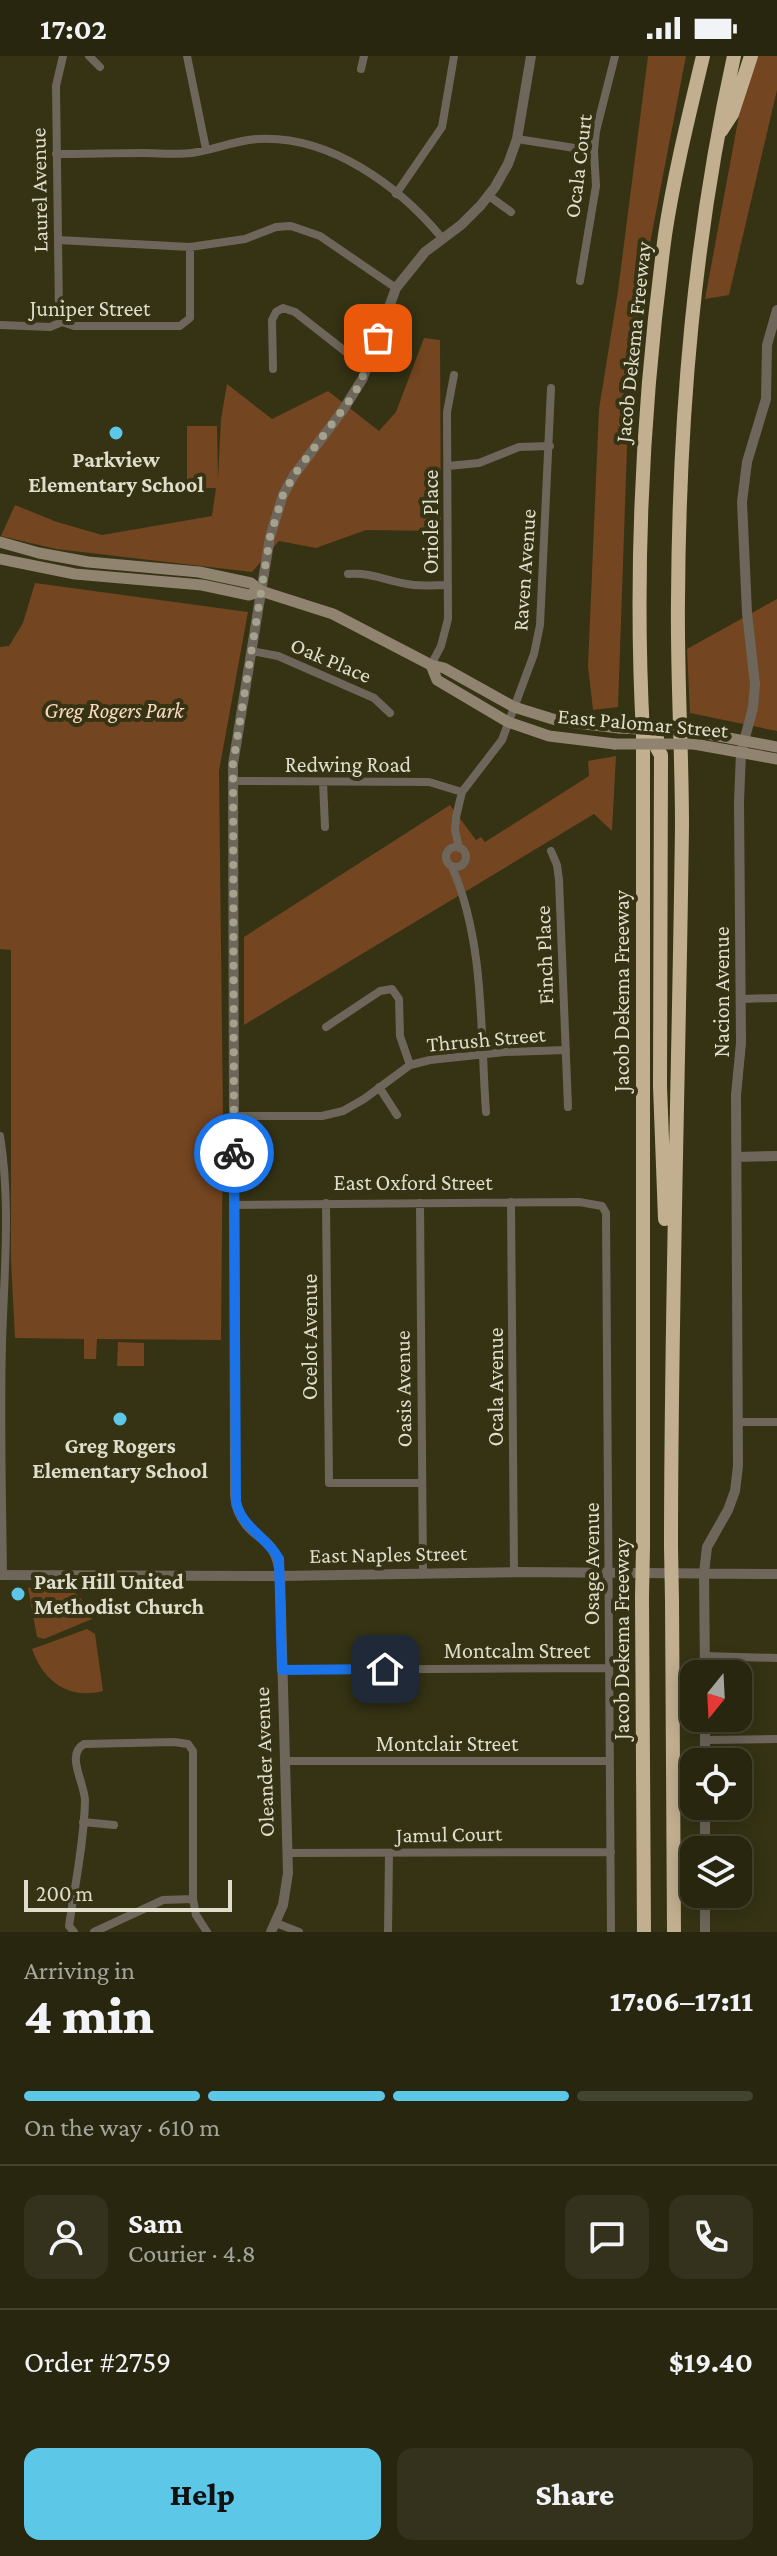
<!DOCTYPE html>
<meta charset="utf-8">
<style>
body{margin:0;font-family:"Crimson Pro",serif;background:#34321d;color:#f1f3f6;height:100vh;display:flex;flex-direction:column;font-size:30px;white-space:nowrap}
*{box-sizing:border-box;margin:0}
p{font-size:26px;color:#a5a59e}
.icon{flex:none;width:44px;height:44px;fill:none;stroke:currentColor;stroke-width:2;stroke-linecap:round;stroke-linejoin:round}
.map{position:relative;height:1876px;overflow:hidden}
.drawer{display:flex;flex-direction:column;background:#28260f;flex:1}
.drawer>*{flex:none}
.needle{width:52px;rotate:198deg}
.tools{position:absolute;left:680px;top:1604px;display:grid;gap:16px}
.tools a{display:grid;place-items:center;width:72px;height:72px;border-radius:16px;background:#28260f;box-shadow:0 4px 20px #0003,0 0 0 2px #44432f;font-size:40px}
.scale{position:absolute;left:24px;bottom:20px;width:208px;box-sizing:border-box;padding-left:8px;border:4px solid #dfdecc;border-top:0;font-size:22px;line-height:28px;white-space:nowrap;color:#dfdecc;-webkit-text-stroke:6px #353314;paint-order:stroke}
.pin{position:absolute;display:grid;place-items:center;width:68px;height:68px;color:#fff;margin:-34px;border-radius:16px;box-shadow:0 4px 12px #0006}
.courier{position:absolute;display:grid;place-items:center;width:80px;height:80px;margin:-40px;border:6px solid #1a73e8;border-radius:50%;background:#fff;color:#222;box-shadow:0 2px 10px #0007}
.head em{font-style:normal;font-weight:800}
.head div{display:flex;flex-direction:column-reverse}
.head{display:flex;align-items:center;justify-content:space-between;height:136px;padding:0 24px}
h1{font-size:52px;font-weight:800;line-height:60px}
.bar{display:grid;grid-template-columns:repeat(4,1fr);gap:12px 8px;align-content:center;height:96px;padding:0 24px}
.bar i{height:10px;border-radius:6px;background:#44432f}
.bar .active{background:#5dc7e8}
.bar p{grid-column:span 4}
.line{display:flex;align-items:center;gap:20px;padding:0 24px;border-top:2px solid #44432f}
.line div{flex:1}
.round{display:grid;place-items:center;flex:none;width:84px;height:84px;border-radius:16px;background:#34321d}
.primary-button{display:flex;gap:16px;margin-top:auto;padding:16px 24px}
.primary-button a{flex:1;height:92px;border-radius:16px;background:#5dc7e8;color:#111;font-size:32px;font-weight:800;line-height:92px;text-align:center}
.primary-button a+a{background:#34321d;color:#f1f3f6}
.status{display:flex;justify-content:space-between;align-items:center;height:56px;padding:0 40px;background:#28260f;direction:ltr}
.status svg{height:22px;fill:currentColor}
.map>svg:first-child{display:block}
.green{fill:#734520}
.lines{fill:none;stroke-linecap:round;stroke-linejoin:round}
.minor{stroke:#6e665a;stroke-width:8}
.tertiary{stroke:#6e665a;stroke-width:10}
.secondary{stroke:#908470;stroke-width:11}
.motorway{stroke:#c1af8f;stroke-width:14}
.secondary-bridge{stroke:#908470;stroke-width:11}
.motorway-bridge{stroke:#c1af8f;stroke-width:14}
.done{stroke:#a4a28c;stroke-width:8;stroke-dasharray:0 14.4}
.route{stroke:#1a73e8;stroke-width:10}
.poi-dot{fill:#5dc7e8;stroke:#353314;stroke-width:3}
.labels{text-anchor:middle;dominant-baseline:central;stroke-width:8;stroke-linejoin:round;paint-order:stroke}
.street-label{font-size:22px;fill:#dfdecc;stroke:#353314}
.poi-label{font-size:22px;font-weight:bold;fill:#dfdecc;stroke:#353314}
.park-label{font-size:22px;font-style:italic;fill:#fcd9c0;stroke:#353314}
</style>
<div class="status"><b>17:02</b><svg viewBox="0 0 49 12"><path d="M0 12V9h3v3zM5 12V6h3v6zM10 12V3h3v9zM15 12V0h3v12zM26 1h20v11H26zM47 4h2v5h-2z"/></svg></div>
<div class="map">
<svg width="777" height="1876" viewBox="0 0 777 1876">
<rect width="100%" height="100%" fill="#353314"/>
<path class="green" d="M648 0H686L640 239 629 334 618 651 593 654 588 610 599 353 618 235Z
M750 0H777V34L729 239 705 243Z
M424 282 440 284 441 475 366 474 316 492 279 485 252 516 56 493 1 480 15 449 57 466 102 479 212 460 216 432H187V370H217L218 423 221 363 227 328 272 363 328 335 379 375 396 356Z
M35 527 248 556 219 715 223 1062 221 1284 97 1283 96 1303H84V1283L15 1282 11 1204V894L0 893V591L9 590 23 567Z
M777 543V675L690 657 687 593Z
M616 700 612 775 594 758 244 969V881L450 749 476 784 481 781 485 786 589 720 588 705Z
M118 1286 144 1287V1310H117Z
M61 1528C77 1536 87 1547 92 1563L44 1583 37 1581 28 1532Z
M87 1573 95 1578 103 1635C68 1644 43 1625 32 1593Z"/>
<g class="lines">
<path class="minor" d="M89 0 100 11
M187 0 206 93
M361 13 364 0
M517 83 594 95
M56 98C85 98 114 97 143 97 159 97 176 99 192 97 214 94 236 84 258 83 330 79 399 130 442 182
M396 138 442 71 454 0
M489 140 511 156
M58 184 190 191 245 183 276 171 291 170 320 180 396 232
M580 225 596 130 594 95 596 75 615 0
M62 266 59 259 56 30 63 0
M0 269 50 271 62 266 74 270H180L190 262V191
M273 313 272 264 276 256 283 252 295 256 346 296 370 305
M448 410 479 407 519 391 550 390
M348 518C374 516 390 527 414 529 425 530 437 529 448 529
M251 595 278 600 374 642 390 657
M431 609 441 590 448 563 447 356 454 319
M232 725 429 726 462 736
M323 726 325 771
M446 801a10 10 0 1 1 20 0a10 10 0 1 1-20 0Z
M459 792 455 774 456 761 462 736 502 684 534 598 540 569 551 332
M551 795 557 809 559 824 568 1051
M452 811C485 887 480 974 486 1056
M741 943 777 942
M326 971 380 935 392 933 399 943 400 980 410 1009
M379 1031 397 1059
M234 1060H322L343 1055 364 1043 410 1009 430 1004 505 996 566 994
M0 1080C11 1147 4 1219 2 1287 0 1364 2 1442 3 1519
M511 1146 514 1516
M326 1147 329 1427H422
M420 1147 423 1518
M233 1149 579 1146 602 1150 606 1157 611 1876
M737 1366H777
M705 1600 777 1602
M282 1614 609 1612
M705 1684 777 1683
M285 1705H609
M83 1766 114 1769
M287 1797 611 1796
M276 1867 299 1876
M74 1876 69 1870C75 1829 84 1786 85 1745 85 1727 65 1699 84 1688L174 1686 188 1688 193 1695V1843L196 1859 207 1876
M94 1876 163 1844 193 1843
M388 1876 389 1797"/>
<path class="tertiary" d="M737 1101 777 1100
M0 1519 280 1520 518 1516 777 1518
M705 1618 704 1517 707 1491 728 1454 735 1435 738 1410 736 1039 741 987 739 746 741 696 753 652 755 628 747 557 742 446 747 406 766 343 767 289 777 254
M705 1662V1706
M705 1794V1750
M271 1876 283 1849 288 1817 280 1520C277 1478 252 1486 239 1456 234 1446 235 1434 235 1423L233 708 270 481 283 439 294 419 343 354 363 322 396 232 425 196 461 169 481 149 495 131 508 108 517 83 531 0
M705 1876V1838"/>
<path class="secondary" d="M0 486 39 497 88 506 199 516 251 527 261 535 333 558 431 609 444 612 514 651 559 665 619 672
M0 503 75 518 202 529 249 539 261 535
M431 609 437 624 508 666 549 680 615 688
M697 676 777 691
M694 688 777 703"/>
<path class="motorway" d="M721 75 732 58 751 0
M657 674V692L661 699 660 1030 665 1163
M643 1491V678C634 512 643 344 665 179 674 119 689 59 703 0
M671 1491C671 1250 679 1010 682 770 682 694 677 619 678 544 679 359 694 181 734 0
M642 1541 644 1876
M672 1544 674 1876"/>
<path class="secondary-bridge" d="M619 672 697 676
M615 688H694"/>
<path class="motorway-bridge" d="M671 1491 672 1544
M642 1541 643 1491"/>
</g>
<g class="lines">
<path class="done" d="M234 1097 233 708 270 481 283 439 294 419 355 337 370 305 378 282"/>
<path class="route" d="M234 1097 236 1446C242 1472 267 1481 279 1503L282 1614 385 1613"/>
</g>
<g class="poi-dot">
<circle cx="116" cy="377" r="8"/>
<circle cx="120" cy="1363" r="8"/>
<circle cx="18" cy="1538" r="8"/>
</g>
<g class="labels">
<g class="street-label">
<text transform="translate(578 110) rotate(-83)">Ocala Court</text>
<text transform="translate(39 134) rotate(-91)">Laurel Avenue</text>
<text x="90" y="252">Juniper Street</text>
<text transform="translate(633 286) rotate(-84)">Jacob Dekema Freeway</text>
<text transform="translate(430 466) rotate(-90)">Oriole Place</text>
<text transform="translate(524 514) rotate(-86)">Raven Avenue</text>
<text transform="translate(331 604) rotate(23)">Oak Place</text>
<text transform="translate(643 667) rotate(5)">East Palomar Street</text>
<text x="348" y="708">Redwing Road</text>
<text transform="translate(544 899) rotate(-92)">Finch Place</text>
<text transform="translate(621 935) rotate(-90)">Jacob Dekema Freeway</text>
<text transform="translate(721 936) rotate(-90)">Nacion Avenue</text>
<text transform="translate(486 983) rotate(-5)">Thrush Street</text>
<text x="413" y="1126">East Oxford Street</text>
<text transform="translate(309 1281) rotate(-90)">Ocelot Avenue</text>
<text transform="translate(495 1331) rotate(-90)">Ocala Avenue</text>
<text transform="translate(403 1333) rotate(-91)">Oasis Avenue</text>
<text transform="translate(388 1498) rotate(-1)">East Naples Street</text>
<text transform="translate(591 1508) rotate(-90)">Osage Avenue</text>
<text transform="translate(621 1583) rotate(-90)">Jacob Dekema Freeway</text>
<text x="517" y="1594">Montcalm Street</text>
<text x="447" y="1687">Montclair Street</text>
<text transform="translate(264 1706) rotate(-92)">Oleander Avenue</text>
<text transform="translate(449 1778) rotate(-1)">Jamul Court</text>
</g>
<g class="poi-label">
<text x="116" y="403">Parkview<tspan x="116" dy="25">Elementary School</tspan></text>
<text x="120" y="1389">Greg Rogers<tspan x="120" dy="25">Elementary School</tspan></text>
<text x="34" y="1525" text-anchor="start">Park Hill United<tspan x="34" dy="25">Methodist Church</tspan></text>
</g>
<g class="park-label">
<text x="114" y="654">Greg Rogers Park</text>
</g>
</g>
</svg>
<div class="tools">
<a><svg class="needle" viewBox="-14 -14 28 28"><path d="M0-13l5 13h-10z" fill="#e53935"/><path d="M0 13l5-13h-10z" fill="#a5a59e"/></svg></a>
<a><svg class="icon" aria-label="locate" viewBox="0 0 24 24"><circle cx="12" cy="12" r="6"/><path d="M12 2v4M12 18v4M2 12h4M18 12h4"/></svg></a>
<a><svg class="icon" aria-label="layers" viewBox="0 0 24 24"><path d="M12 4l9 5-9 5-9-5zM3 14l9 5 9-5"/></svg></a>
</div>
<div class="scale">200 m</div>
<div class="pin" style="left:378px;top:282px;background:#ea580c"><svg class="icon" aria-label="bag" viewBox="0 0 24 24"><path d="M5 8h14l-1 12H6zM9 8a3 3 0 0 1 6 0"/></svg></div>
<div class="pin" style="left:385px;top:1613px;background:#1f2937"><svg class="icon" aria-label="home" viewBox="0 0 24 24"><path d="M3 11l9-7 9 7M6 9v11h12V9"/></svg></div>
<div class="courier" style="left:234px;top:1097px"><svg class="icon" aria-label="bike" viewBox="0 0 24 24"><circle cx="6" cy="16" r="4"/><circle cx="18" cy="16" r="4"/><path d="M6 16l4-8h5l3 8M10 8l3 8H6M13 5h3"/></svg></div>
</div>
<section class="drawer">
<div class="head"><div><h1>4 min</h1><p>Arriving in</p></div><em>17:06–17:11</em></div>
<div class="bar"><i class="active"></i><i class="active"></i><i class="active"></i><i></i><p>On the way · 610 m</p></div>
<div class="line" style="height:144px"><a class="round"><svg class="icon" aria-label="person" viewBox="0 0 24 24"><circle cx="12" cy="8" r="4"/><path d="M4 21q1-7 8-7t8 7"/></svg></a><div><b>Sam</b><p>Courier · 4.8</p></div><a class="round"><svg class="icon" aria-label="chat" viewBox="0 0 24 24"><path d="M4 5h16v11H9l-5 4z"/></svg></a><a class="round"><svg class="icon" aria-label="phone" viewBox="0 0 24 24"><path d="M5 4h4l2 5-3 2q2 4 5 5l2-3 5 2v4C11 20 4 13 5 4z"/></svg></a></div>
<div class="line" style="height:104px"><div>Order #2759</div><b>$19.40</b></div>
<div class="primary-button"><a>Help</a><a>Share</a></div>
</section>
